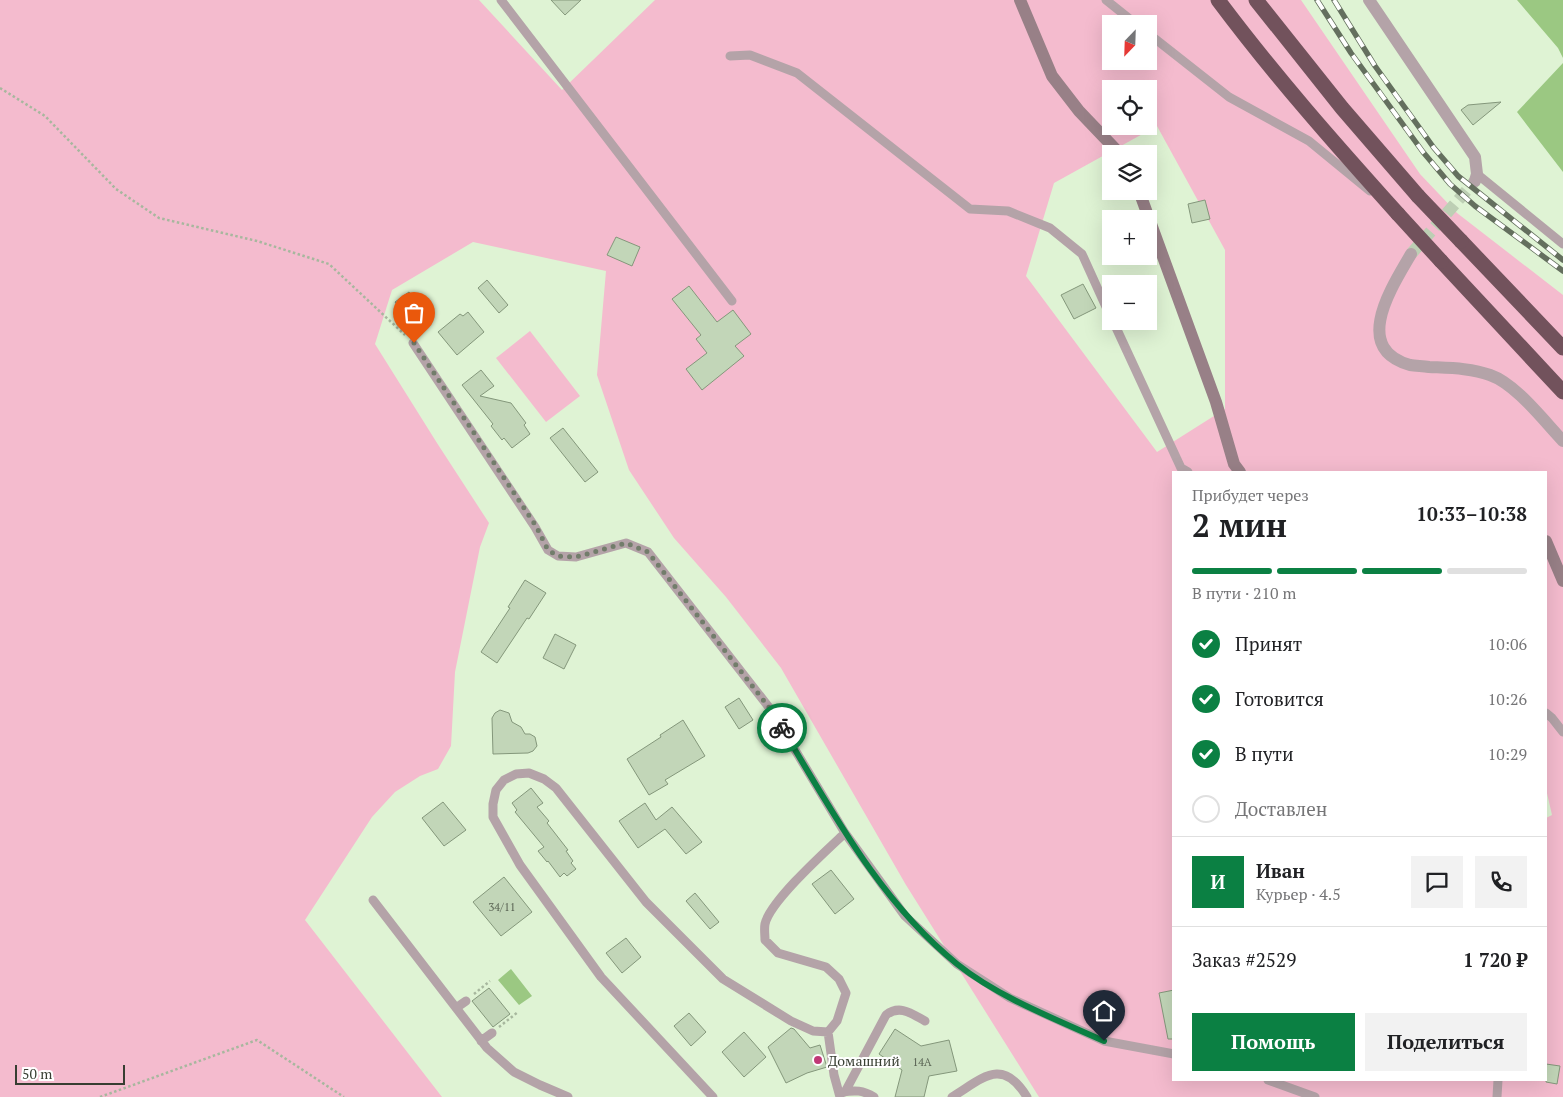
<!DOCTYPE html>
<html lang="ru">
<meta charset="utf-8">
<style>
body{margin:0;font-family:"PT Serif",serif;background:#f2f2f2;color:#202124;height:100vh;display:flex;flex-direction:column;font-size:19px;white-space:nowrap}
*{box-sizing:border-box;margin:0}
p{font-size:16px;color:#757577}
.icon{flex:none;width:28px;height:28px;fill:none;stroke:currentColor;stroke-width:2;stroke-linecap:round;stroke-linejoin:round}
.map{position:relative;flex:1;overflow:hidden}
.drawer{position:absolute;left:1172px;top:471px;width:375px;height:610px;display:flex;flex-direction:column;background:#fff;border-radius:0px;box-shadow:0 5px 20px #0002}
.drawer>*{flex:none}
.needle{width:32px;rotate:203deg}
.controls{position:absolute;left:1102px;top:15px;display:grid;gap:10px}
.controls a{display:grid;place-items:center;width:55px;height:55px;border-radius:0px;background:#fff;box-shadow:0 5px 20px #0002;font-size:25px}
.scale{position:absolute;left:15px;bottom:12px;width:110px;box-sizing:border-box;padding-left:5px;border:2px solid #373e32;border-top:0;font-size:14px;line-height:18px;white-space:nowrap;color:#373e32;-webkit-text-stroke:4px #fff;paint-order:stroke}
.pin{position:absolute;display:grid;place-items:center;width:42px;height:42px;color:#fff;margin:-51px -21px;border-radius:50% 50% 50% 0;rotate:-45deg;box-shadow:0 0 5px #0007}
.pin .icon{rotate:45deg}
.courier{position:absolute;display:grid;place-items:center;width:50px;height:50px;margin:-25px;border:4px solid #0b8043;border-radius:50%;background:#fff;color:#222;box-shadow:0 1px 6px #0007}
.overview em{font-style:normal;font-weight:800}
.overview div{display:flex;flex-direction:column-reverse}
.overview{display:flex;align-items:center;justify-content:space-between;height:85px;padding:0 20px}
h1{font-size:32px;font-weight:800;line-height:38px}
.bar{display:grid;grid-template-columns:repeat(4,1fr);gap:8px 5px;align-content:center;height:60px;padding:0 20px}
.bar i{height:6px;border-radius:4px;background:#e0e0e0}
.bar .selected{background:#0b8043}
.bar p{grid-column:span 4}
.line{display:flex;align-items:center;gap:12px;padding:0 20px;border-top:1px solid #e0e0e0}
.line div{flex:1}
.round{display:grid;place-items:center;flex:none;width:52px;height:52px;border-radius:0px;background:#f2f2f2}
ol{padding:0 20px;list-style:none}
li{display:flex;align-items:center;gap:15px;height:55px}
li p{margin-inline-start:auto}
li .icon{padding:5px;border-radius:50%;background:#0b8043;color:#fff;stroke-width:4}
li:last-child{color:#757577}
li i{width:28px;height:28px;border:2px solid #e0e0e0;border-radius:50%}
.cta{display:flex;gap:10px;margin-top:auto;padding:10px 20px}
.cta a{flex:1;height:58px;border-radius:0px;background:#0b8043;color:#fff;font-size:20px;font-weight:800;line-height:58px;text-align:center}
.cta a+a{background:#f2f2f2;color:#202124}
.map>svg:first-child{display:block}
.green{fill:#f4bbce;fill-rule:evenodd}
.water{fill:#9bc882}
.building{fill:#c2d6b8;stroke:#84977b}
.lines{fill:none;stroke-linecap:round;stroke-linejoin:round}
.street-tunnel{stroke:#bdcfb4;stroke-width:12;stroke-dasharray:12 6;stroke-linecap:butt}
.path{stroke:#a7b79e;stroke-width:2.5;stroke-dasharray:2.5 2.5;stroke-linecap:butt}
.lane{stroke:#b4a3a8;stroke-width:9}
.street{stroke:#b4a3a8;stroke-width:12}
.secondary{stroke:#988087;stroke-width:12}
.highway{stroke:#72525c;stroke-width:15}
.rail-casing{stroke:#646f5e;stroke-width:5.5}
.rail{stroke:#fff;stroke-width:4;stroke-dasharray:11;stroke-linecap:butt}
.highway-bridge{stroke:#72525c;stroke-width:15}
.done{stroke:#727d6b;stroke-width:5;stroke-dasharray:0 9}
.route{stroke:#0b8043;stroke-width:6}
.poi-dot{fill:#c03876;stroke:#fff;stroke-width:2}
.labels{text-anchor:middle;dominant-baseline:central;stroke-width:4;stroke-linejoin:round;paint-order:stroke}
.number-label{font-size:11px;fill:#5a6454}
.poi-label{font-size:14px;fill:#373e32;stroke:#fff;text-anchor:start}
</style>
<div class="map">
<svg width="1563" height="1097" viewBox="0 0 1563 1097">
<rect width="100%" height="100%" fill="#dff3d4"/>
<path class="green" d="M0 0H479L562 90 655 0H1301L1420 174 1457 213 1563 295V1097H1039L906 885 781 668 726 597 674 538 629 470 597 375 606 271 473 242 392 290 375 344 437 443 489 523 480 547 455 672 451 746 438 769 420 776 395 792 372 817 305 920 442 1097H0ZM1111 24H1149V61H1111ZM1111 89H1149V126H1111ZM1157 126 1225 250V409L1157 452 1026 276 1054 183ZM1174 472H1546V789L1552 815 1546 818V1080H1174Z
M530 331 580 396 546 422 496 358Z"/>
<path class="water" d="M1517 0H1563V58L1558 48Z
M1563 63V172L1517 112Z
M511 969 532 996 519 1005 498 980Z"/>
<path class="building" d="M551 0H581L565 15Z
M1501 102 1473 125 1461 110 1468 105Z
M1205 200 1210 219 1192 223 1188 204Z
M616 237 640 247 632 266 607 255Z
M487 280 508 305 499 313 478 288Z
M1083 284 1096 308 1074 319 1061 295Z
M689 286 717 322 733 310 751 334 735 346 744 356 702 390 686 369 707 353 696 339 701 335 672 299Z
M409 292 428 319 414 329 395 302Z
M468 312 484 332 457 355 438 332 460 314 463 316Z
M481 370 494 386 480 396 511 403 526 423 524 425 530 434 512 448 504 438 502 440 491 426 493 424 462 385Z
M563 428 598 472 585 482 550 438Z
M525 580 546 593 529 619 527 618 497 663 481 652 510 608 508 607Z
M555 634 576 645 564 669 543 658Z
M739 698 753 720 739 729 725 707Z
M500 710 509 713 512 722 521 727 525 734H530L535 737 537 746 533 751 528 753 493 754 492 718 495 713Z
M683 720 705 756 665 780 668 784 649 795 627 759 661 737 660 735Z
M531 788 543 803 537 807 549 821 547 823 568 850 566 851 573 861 571 863 576 869 567 876 564 873 560 877 548 861 547 862 538 851 544 847 515 812 517 810 512 803Z
M443 802 466 830 444 846 422 818Z
M645 803 656 820 672 807 702 842 686 854 665 829 638 848 619 821Z
M831 870 854 899 835 914 812 884Z
M504 877 532 912 501 936 473 902Z
M695 893 719 922 710 929 686 901Z
M626 938 641 957 622 973 606 953Z
M489 988 510 1014 493 1027 472 1001Z
M1174 990V1039H1168L1159 993Z
M689 1013 706 1032 691 1046 674 1026Z
M791 1028 794 1029 810 1048 820 1045 827 1067 807 1073 786 1083 768 1047Z
M895 1029 921 1046 949 1040 957 1071 929 1076 924 1097H895L902 1070 879 1054Z
M744 1032 766 1057 744 1077 722 1052Z
M1546 1064 1560 1066 1557 1084 1546 1082Z"/>
<g class="lines">
<path class="street-tunnel" d="M1411 254 1475 181"/>
<path class="path" d="M0 88 45 116 116 189 159 218 257 241 329 264 405 335
M474 994 490 981
M499 1027 518 1012
M100 1097 257 1040 344 1097"/>
<path class="lane" d="M501 0 732 301
M1106 0 1136 24
M1149 34 1229 97 1309 141 1370 191
M730 56 750 55 797 73 970 209 1008 211 1050 228 1082 254 1111 318
M1477 174 1563 244
M1113 321 1181 468 1188 472
M413 343 535 527 548 550 558 556 576 557 626 543 648 552 771 710 845 833 905 916 957 964 1010 998 1104 1041 1174 1054
M1546 713 1552 718 1563 732
M373 900 487 1048 514 1072 540 1085 568 1097
M456 1008 466 1001
M828 1032 837 1021 846 993 839 979 826 967 778 953 765 940C765 935 764 929 765 924 770 901 827 850 845 833
M481 1041 492 1033
M1268 1080 1315 1097
M842 1092C855 1090 863 1090 874 1097
M845 1092 886 1015C900 1004 912 1014 925 1021
M713 1097 601 977 520 865 493 817V804L496 790 504 780 516 774 529 773 544 779 556 788 646 902 723 979 791 1021 813 1031 828 1032 834 1075 840 1097
M952 1097C982 1079 1002 1056 1027 1097
M1497 1097 1498 1080"/>
<path class="street" d="M1369 0 1475 157 1477 174 1475 181
M1411 254C1392 287 1351 348 1410 365 1416 366 1423 366 1429 367 1449 368 1471 368 1490 375 1516 384 1543 420 1563 441"/>
<path class="secondary" d="M1020 0 1052 76 1079 111 1120 154
M1139 191 1216 402 1234 464 1240 472
M1546 541 1563 581"/>
<path class="highway" d="M1218 0C1274 75 1336 145 1398 214
M1256 0 1342 108 1418 196
M1461 241 1563 348
M1441 261 1563 392"/>
<defs>
<path id="rail" d="M1317 0 1351 53 1423 152 1450 184 1475 206 1563 271
M1334 0 1375 66 1434 148 1458 176 1563 260"/>
</defs>
<use href="#rail" class="rail-casing"/>
<use href="#rail" class="rail"/>
<path class="highway-bridge" d="M1418 196 1461 241
M1398 214 1441 261"/>
</g>
<g class="lines">
<path class="done" d="M414 343 536 526 548 550 558 556 576 557 626 543 648 552 771 710 782 728"/>
<path class="route" d="M782 728C832 811 880 902 957 964 998 997 1055 1019 1104 1041"/>
</g>
<circle class="poi-dot" cx="818" cy="1060" r="5"/>
<g class="labels">
<g class="number-label">
<text x="502" y="907">34/11</text>
<text x="922" y="1062">14А</text>
</g>
<g class="poi-label">
<text x="828" y="1060">Домашний</text>
</g>
</g>
</svg>
<div class="controls">
<a><svg class="needle" viewBox="-14 -14 28 28"><path d="M0-13l5 13h-10z" fill="#e53935"/><path d="M0 13l5-13h-10z" fill="#757577"/></svg></a>
<a><svg class="icon" aria-label="locate" viewBox="0 0 24 24"><circle cx="12" cy="12" r="6"/><path d="M12 2v4M12 18v4M2 12h4M18 12h4"/></svg></a>
<a><svg class="icon" aria-label="layers" viewBox="0 0 24 24"><path d="M12 4l9 5-9 5-9-5zM3 14l9 5 9-5"/></svg></a>
<a>+</a>
<a>−</a>
</div>
<div class="scale">50 m</div>
<div class="pin" style="left:414px;top:343px;background:#ea580c"><svg class="icon" aria-label="bag" viewBox="0 0 24 24"><path d="M5 8h14l-1 12H6zM9 8a3 3 0 0 1 6 0"/></svg></div>
<div class="pin" style="left:1104px;top:1041px;background:#1f2937"><svg class="icon" aria-label="home" viewBox="0 0 24 24"><path d="M3 11l9-7 9 7M6 9v11h12V9"/></svg></div>
<div class="courier" style="left:782px;top:728px"><svg class="icon" aria-label="bike" viewBox="0 0 24 24"><circle cx="6" cy="16" r="4"/><circle cx="18" cy="16" r="4"/><path d="M6 16l4-8h5l3 8M10 8l3 8H6M13 5h3"/></svg></div>
<section class="drawer">
<div class="overview"><div><h1>2 мин</h1><p>Прибудет через</p></div><em>10:33–10:38</em></div>
<div class="bar"><i class="selected"></i><i class="selected"></i><i class="selected"></i><i></i><p>В пути · 210 m</p></div>
<ol>
<li><svg class="icon" aria-label="check" viewBox="0 0 24 24"><path d="M5 12l5 5 9-10"/></svg>Принят<p>10:06</p></li>
<li><svg class="icon" aria-label="check" viewBox="0 0 24 24"><path d="M5 12l5 5 9-10"/></svg>Готовится<p>10:26</p></li>
<li><svg class="icon" aria-label="check" viewBox="0 0 24 24"><path d="M5 12l5 5 9-10"/></svg>В пути<p>10:29</p></li>
<li><i></i>Доставлен</li>
</ol>
<div class="line" style="height:90px"><b class="round" style="background:#0b8043;color:#fff">И</b><div><b>Иван</b><p>Курьер · 4.5</p></div><a class="round"><svg class="icon" aria-label="chat" viewBox="0 0 24 24"><path d="M4 5h16v11H9l-5 4z"/></svg></a><a class="round"><svg class="icon" aria-label="phone" viewBox="0 0 24 24"><path d="M5 4h4l2 5-3 2q2 4 5 5l2-3 5 2v4C11 20 4 13 5 4z"/></svg></a></div>
<div class="line" style="height:65px"><div>Заказ #2529</div><b>1 720 ₽</b></div>
<div class="cta"><a>Помощь</a><a>Поделиться</a></div>
</section>
</div>
